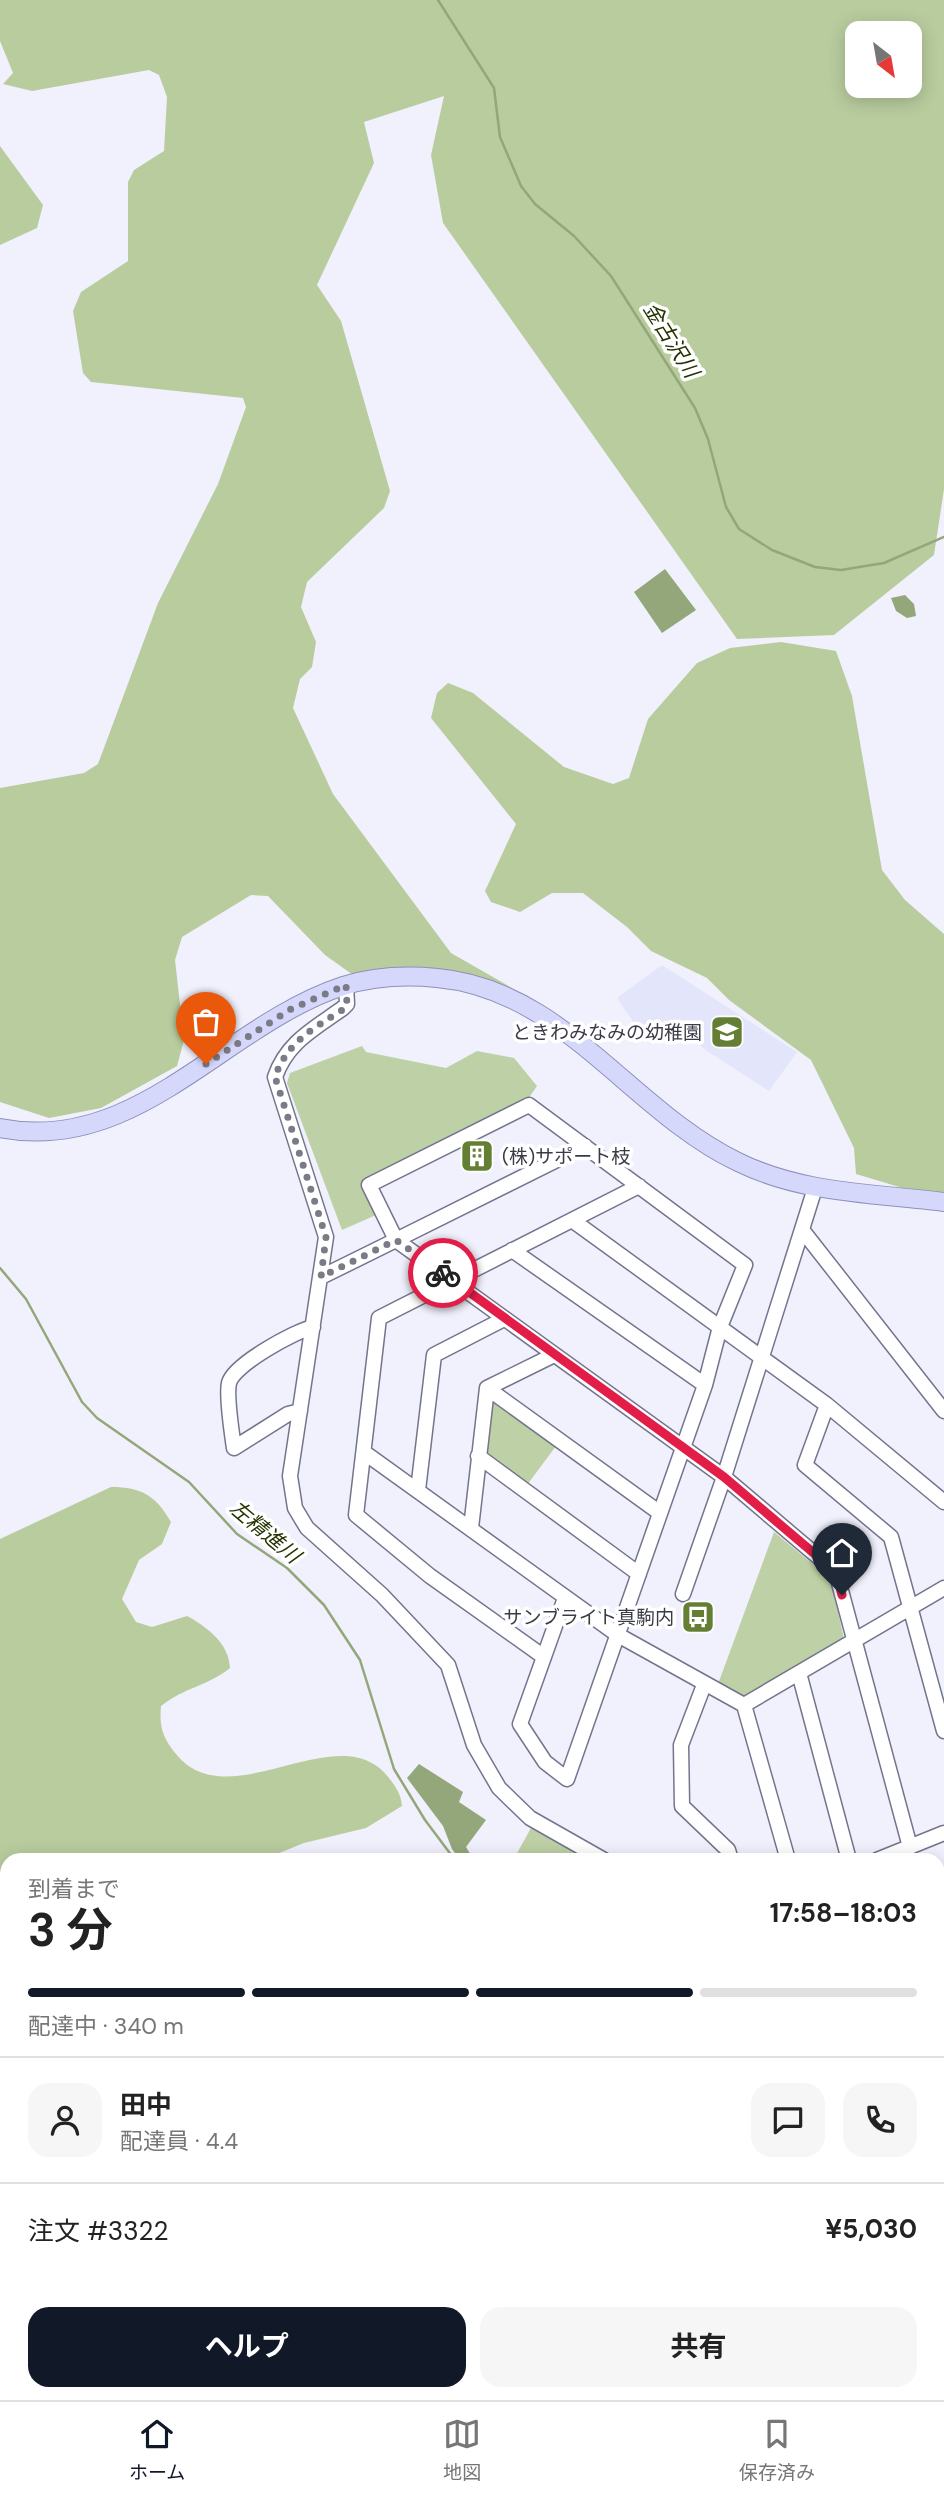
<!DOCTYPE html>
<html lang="ja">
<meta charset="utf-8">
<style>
body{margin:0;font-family:"DM Sans","Noto Sans JP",sans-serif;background:#f6f6f6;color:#222;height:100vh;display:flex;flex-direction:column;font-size:26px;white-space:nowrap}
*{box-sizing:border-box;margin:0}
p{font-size:23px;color:#767676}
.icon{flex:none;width:38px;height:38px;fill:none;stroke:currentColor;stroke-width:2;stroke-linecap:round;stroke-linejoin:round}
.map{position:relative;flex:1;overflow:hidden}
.details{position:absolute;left:0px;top:1853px;width:945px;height:548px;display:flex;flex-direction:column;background:#fff;border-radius:21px 21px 0 0;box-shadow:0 4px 18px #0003}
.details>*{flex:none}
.needle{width:46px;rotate:149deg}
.fabs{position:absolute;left:845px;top:21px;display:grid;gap:14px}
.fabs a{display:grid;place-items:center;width:77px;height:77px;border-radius:14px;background:#fff;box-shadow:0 4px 18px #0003;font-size:35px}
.pin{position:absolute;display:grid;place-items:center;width:60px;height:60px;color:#fff;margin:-72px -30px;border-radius:50% 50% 50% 0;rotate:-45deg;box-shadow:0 0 7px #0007}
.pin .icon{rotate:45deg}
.courier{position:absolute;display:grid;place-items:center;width:70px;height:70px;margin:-35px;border:5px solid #e11d48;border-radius:50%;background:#fff;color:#222;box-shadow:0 2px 9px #0007}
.head em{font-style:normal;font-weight:700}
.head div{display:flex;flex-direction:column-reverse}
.head{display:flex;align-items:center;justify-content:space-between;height:119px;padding:0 28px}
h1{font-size:46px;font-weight:700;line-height:52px}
.bar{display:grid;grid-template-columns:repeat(4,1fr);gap:10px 7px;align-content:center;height:84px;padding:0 28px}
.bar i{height:9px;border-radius:5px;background:#e0e0e0}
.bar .on{background:#111827}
.bar p{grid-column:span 4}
.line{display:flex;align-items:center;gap:18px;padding:0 28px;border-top:2px solid #e0e0e0}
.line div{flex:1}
.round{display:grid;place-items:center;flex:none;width:74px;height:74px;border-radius:21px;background:#f6f6f6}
.action{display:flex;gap:14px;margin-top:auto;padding:14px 28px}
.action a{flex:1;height:80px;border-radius:21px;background:#111827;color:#fff;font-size:28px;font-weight:700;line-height:80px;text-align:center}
.action a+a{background:#f6f6f6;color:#222}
.tabs{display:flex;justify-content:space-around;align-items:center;height:98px;border-top:2px solid #e0e0e0;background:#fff;font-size:19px;color:#767676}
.tabs a{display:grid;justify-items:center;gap:4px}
.tabs .on{color:#111827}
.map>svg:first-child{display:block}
.built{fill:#e3e5fa}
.green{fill:#bed0a5}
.forest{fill:#b9cc9e;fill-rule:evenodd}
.water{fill:#94a77a}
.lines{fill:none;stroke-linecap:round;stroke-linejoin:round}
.stream{stroke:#94a77a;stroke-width:2.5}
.minor-casing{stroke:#73758d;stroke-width:17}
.major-casing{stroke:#8d90ba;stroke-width:20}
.minor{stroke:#fff;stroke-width:14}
.major{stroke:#d6d8fb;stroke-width:18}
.done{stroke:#7a7b86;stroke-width:7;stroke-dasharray:0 12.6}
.route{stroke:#e11d48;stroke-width:9}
.labels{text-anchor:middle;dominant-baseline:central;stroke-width:7;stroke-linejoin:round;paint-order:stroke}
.poi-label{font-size:19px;fill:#3a3b46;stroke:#fff;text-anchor:end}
.water-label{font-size:21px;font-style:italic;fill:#243400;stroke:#fff}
</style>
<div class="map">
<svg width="944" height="2400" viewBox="0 0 944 2400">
<rect width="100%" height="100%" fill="#f0f1fc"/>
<path class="built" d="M662 965 797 1052 769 1091 704 1049 677 1022 647 1042 617 998Z"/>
<path class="green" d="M362 1046 366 1052 446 1068 477 1051 514 1058 537 1086 528 1099 361 1182 376 1215 342 1230 287 1083 290 1073Z
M496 1402 556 1446 527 1485 484 1453 490 1403Z
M774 1532 831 1579 844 1639 745 1700 718 1684Z
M531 1828 583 1855 579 1860H526L516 1855Z"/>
<path class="forest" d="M0 0H944V489L934 555 834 635 737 639 443 223 431 155 444 96 364 122 374 163 317 285 341 321 390 491 384 508 307 582 301 607 316 642 312 667 300 679 293 708 333 794 451 953 512 988C451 971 417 961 353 975L325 955 268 896 251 895 182 937 175 960 184 1040 177 1066 101 1108 49 1118 0 1102V788L84 773 98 764 158 603 218 484 246 407 243 398 91 382 83 373 73 311 81 292 128 261V182L134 170 164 151 167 97 159 75 149 70 32 91 3 84 13 73 0 41ZM858 33H910V86H858Z
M0 146 43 205 37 228 0 245Z
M781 642 836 651 852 696 882 870 905 900 944 934V1194L916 1192 856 1174 854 1148 811 1060 729 1000 707 978 651 951 627 927 583 893H552L520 912 491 902 485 891 516 824 431 718 437 693 448 683 473 693 564 767 613 784 629 778 648 719 697 663 730 648Z
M111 1487C142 1487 156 1496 171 1522L162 1544 139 1560 122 1599 136 1622 152 1627 187 1616C207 1627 229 1643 230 1668 208 1686 185 1687 161 1706 159 1727 163 1738 176 1754 229 1820 339 1713 389 1778 396 1787 401 1794 402 1806L366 1828 304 1843 262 1860H7V2394H164L168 2400H0V1539Z
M944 1926V2400H803V2394H938V1927Z
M381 2394H716L697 2400H380Z"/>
<path class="water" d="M665 569 696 610 662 633 634 592Z
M905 595 914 604 916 616 907 618 896 611 891 598Z
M419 1764 463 1792 459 1802 486 1820 466 1847 474 1860H460L452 1849 443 1826 407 1778Z"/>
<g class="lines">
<path class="stream" d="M438 0 494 88 500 137 521 186 535 204 574 236 611 276 695 408 708 439 726 507 739 529 772 550 815 567 841 570 884 563 944 537
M0 1268 26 1299 82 1402 97 1418 189 1482 237 1534 287 1568 324 1605 360 1660 394 1769 425 1820 455 1860
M659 2400 660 2394"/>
<defs>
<path id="minor" d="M346 985 347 1004 343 1008C314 1029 287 1042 275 1077L326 1237 290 1476 295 1508 307 1528 382 1595 448 1665 474 1745 499 1788 530 1818 604 1860
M572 1220 827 1405 944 1502
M803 1231 944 1411
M512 1250 705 1385
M321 1277 396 1240 724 1477 836 1572 910 1847
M487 1388 660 1513
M827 1405 805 1465 891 1537 944 1731
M300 1411 288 1414 234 1448C232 1434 226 1396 229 1383 233 1365 295 1331 313 1327
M365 1453 618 1635 744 1705 944 1588
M478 1456 639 1574
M418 1490 434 1355 504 1319
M471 1528 487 1388 554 1355
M683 1594 724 1477 815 1188
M565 1598 520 1724 545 1762 567 1779 705 1385 720 1327 745 1265 529 1105 369 1185 396 1240 585 1146
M544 1657 430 1576 356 1515 379 1318 639 1186
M799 1673 849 1860
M704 1685 681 1745 682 1806 728 1850 731 1860
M744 1705 788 1860
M877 1860 944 1833
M722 2400 724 2394"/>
<path id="major" d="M0 1128C137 1155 224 1025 343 986 372 977 406 975 437 978 563 989 631 1111 738 1162 803 1194 874 1193 944 1202"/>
</defs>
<use href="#minor" class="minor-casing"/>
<use href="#major" class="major-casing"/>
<use href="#minor" class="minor"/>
<use href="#major" class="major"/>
</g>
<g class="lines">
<path class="done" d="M206 1064 291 1009 346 985 347 1004 344 1009C314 1028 287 1042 275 1077L326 1237 321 1277 396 1240 443 1273"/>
<path class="route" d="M443 1273 724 1477 836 1572 842 1595"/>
</g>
<defs>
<symbol id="school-square" viewBox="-11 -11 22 22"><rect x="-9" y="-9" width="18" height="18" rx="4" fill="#647f33" stroke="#fff"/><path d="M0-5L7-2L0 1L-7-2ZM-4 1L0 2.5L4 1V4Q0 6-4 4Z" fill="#fff"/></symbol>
<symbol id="building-square" viewBox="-11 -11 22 22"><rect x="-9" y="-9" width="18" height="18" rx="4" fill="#647f33" stroke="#fff"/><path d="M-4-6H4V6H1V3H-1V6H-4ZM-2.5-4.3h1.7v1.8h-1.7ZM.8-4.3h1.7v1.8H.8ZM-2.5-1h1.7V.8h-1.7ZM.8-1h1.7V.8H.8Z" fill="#fff"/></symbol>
<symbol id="bus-square" viewBox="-11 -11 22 22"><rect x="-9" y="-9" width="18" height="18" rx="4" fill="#647f33" stroke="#fff"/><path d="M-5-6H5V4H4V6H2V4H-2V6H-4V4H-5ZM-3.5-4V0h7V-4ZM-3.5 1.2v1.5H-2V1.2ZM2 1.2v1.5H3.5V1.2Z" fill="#fff"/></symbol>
</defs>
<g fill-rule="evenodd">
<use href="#school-square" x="708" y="1013" width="38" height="38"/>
<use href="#building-square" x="458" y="1137" width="38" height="38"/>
<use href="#bus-square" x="679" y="1598" width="38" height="38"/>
</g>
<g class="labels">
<g class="poi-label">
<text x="702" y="1032">ときわみなみの幼稚園</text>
<text x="502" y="1156" text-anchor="start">(株)サポート枝</text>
<text x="674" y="1617">サンブライト真駒内</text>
</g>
<g class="water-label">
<text transform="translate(671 340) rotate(58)">金古沢川</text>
<text transform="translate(265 1532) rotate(40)">左精進川</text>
</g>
</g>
</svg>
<div class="fabs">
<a><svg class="needle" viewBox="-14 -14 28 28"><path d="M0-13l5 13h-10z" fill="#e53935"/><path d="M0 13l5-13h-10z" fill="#767676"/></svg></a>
</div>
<div class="pin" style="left:206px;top:1064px;background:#ea580c"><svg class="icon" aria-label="bag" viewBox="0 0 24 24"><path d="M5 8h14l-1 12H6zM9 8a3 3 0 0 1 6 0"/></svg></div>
<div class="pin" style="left:842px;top:1595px;background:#1f2937"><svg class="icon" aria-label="home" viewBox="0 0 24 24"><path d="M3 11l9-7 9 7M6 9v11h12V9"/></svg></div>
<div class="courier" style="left:443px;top:1273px"><svg class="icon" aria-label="bike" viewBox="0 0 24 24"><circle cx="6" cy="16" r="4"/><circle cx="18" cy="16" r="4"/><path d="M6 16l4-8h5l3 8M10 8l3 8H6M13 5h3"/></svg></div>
<section class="details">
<div class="head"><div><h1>3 分</h1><p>到着まで</p></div><em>17:58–18:03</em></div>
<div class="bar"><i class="on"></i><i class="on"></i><i class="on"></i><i></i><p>配達中 · 340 m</p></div>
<div class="line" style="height:126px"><a class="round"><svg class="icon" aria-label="person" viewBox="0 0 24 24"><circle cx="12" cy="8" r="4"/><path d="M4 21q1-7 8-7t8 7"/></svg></a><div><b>田中</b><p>配達員 · 4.4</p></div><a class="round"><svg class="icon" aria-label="chat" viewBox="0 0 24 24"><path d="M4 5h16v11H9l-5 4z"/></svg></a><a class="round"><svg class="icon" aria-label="phone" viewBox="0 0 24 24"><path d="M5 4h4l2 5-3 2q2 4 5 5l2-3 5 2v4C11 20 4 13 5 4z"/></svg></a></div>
<div class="line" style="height:91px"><div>注文 #3322</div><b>¥5,030</b></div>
<div class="action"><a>ヘルプ</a><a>共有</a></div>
</section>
</div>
<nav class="tabs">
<a class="on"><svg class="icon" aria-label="home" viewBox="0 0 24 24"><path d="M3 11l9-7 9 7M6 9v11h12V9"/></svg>ホーム</a>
<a><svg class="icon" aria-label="map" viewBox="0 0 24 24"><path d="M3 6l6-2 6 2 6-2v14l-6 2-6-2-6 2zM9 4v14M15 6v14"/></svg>地図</a>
<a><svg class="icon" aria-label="saved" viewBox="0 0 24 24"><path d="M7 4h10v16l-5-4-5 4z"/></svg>保存済み</a>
</nav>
